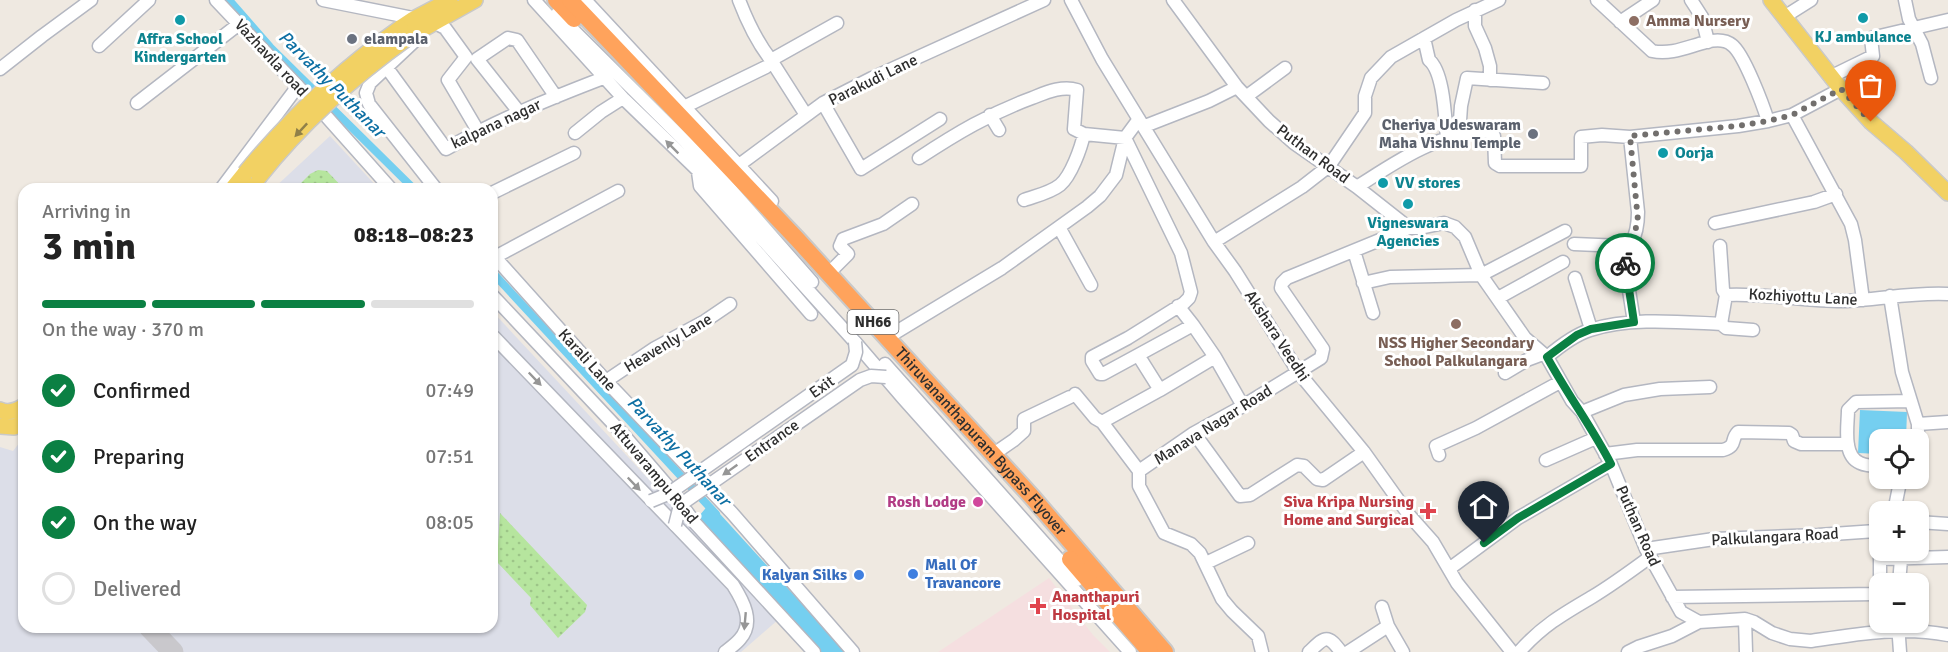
<!DOCTYPE html>
<meta charset="utf-8">
<style>
body{margin:0;font-family:Signika,sans-serif;background:#f2f2f2;color:#222;height:100vh;display:flex;flex-direction:column;font-size:22px;white-space:nowrap}
*{box-sizing:border-box;margin:0}
p{font-size:20px;color:#767676}
.icon{flex:none;width:33px;height:33px;fill:none;stroke:currentColor;stroke-width:2;stroke-linecap:round;stroke-linejoin:round}
.map{position:relative;flex:1;overflow:hidden}
.side{position:absolute;left:18px;top:183px;width:480px;height:450px;display:flex;flex-direction:column;background:#fff;border-radius:18px;box-shadow:0 2px 4px #0004}
.side>*{flex:none}
.controls{position:absolute;left:1869px;top:429px;display:grid;gap:12px}
.controls a{display:grid;place-items:center;width:60px;height:60px;border-radius:12px;background:#fff;box-shadow:0 2px 4px #0004;font-size:30px}
.pin{position:absolute;display:grid;place-items:center;width:51px;height:51px;color:#fff;margin:-62px -26px;border-radius:50% 50% 50% 0;rotate:-45deg;box-shadow:0 0 6px #0007}
.pin .icon{rotate:45deg}
.courier{position:absolute;display:grid;place-items:center;width:60px;height:60px;margin:-30px;border:4px solid #0b8043;border-radius:50%;background:#fff;color:#222;box-shadow:0 2px 8px #0007}
.summary em{font-style:normal;font-weight:700}
.summary div{display:flex;flex-direction:column-reverse}
.summary{display:flex;align-items:center;justify-content:space-between;height:102px;padding:0 24px}
h1{font-size:39px;font-weight:700;line-height:45px}
.bar{display:grid;grid-template-columns:repeat(4,1fr);gap:9px 6px;align-content:center;height:72px;padding:0 24px}
.bar i{height:8px;border-radius:4px;background:#e0e0e0}
.bar .active{background:#0b8043}
.bar p{grid-column:span 4}
ol{padding:0 24px;list-style:none}
li{display:flex;align-items:center;gap:18px;height:66px}
li p{margin-inline-start:auto}
li .icon{padding:6px;border-radius:50%;background:#0b8043;color:#fff;stroke-width:4}
li:last-child{color:#767676}
li i{width:33px;height:33px;border:3px solid #e0e0e0;border-radius:50%}
.map>svg:first-child{display:block}
.medical{fill:#f5dfe0}
.airport{fill:#dcdee8}
.grass{fill:url(#grass-dots)}
.water{fill:#75cff0}
.lines{fill:none;stroke-linecap:round;stroke-linejoin:round}
.canal{stroke:#75cff0;stroke-width:8}
.taxiway{stroke:#c9c8cc;stroke-width:21}
.minor-casing{stroke:#b4b7c1;stroke-width:15}
.major-casing{stroke:#c9c9c9;stroke-width:18}
.highway-casing{stroke:#c9c9c9;stroke-width:20}
.minor{stroke:#fff;stroke-width:12}
.major{stroke:#f2d163;stroke-width:15}
.highway{stroke:#ffa35c;stroke-width:16}
.minor-bridge-casing{stroke:#b4b7c1;stroke-width:15;stroke-linecap:butt}
.major-bridge-casing{stroke:#c9c9c9;stroke-width:18;stroke-linecap:butt}
.minor-bridge{stroke:#fff;stroke-width:12}
.major-bridge{stroke:#f2d163;stroke-width:15}
.oneway{fill:#908048}
.oneway2{fill:#969696}
.done{stroke:#726f6d;stroke-width:6;stroke-dasharray:0 10.8}
.route{stroke:#0b8043;stroke-width:8}
.culture-dot{fill:#0f9aa8;stroke:#fff;stroke-width:2}
.education-dot{fill:#8d6e63;stroke:#fff;stroke-width:2}
.worship-dot{fill:#6b7280;stroke:#fff;stroke-width:2}
.hotel-dot{fill:#d1479c;stroke:#fff;stroke-width:2}
.health-dot{fill:#e0444e;stroke:#fff;stroke-width:2}
.shop-dot{fill:#3f7fe0;stroke:#fff;stroke-width:2}
.labels{text-anchor:middle;dominant-baseline:central;stroke-width:6;stroke-linejoin:round;paint-order:stroke}
.shield{fill:#fff;stroke:#6d6d6d;stroke-width:1.5}
.shield-label{font-size:15px;font-weight:bold;fill:#2e2e2e}
.education-label{font-size:16px;font-weight:bold;fill:#785e54;stroke:#fff;text-anchor:start}
.culture-label{font-size:16px;font-weight:bold;fill:#0d838f;stroke:#fff}
.worship-label{font-size:16px;font-weight:bold;fill:#5b616d;stroke:#fff;text-anchor:start}
.street-label{font-size:16px;fill:#2e2e2e;stroke:#fff}
.hotel-label{font-size:16px;font-weight:bold;fill:#b23c85;stroke:#fff;text-anchor:end}
.health-label{font-size:16px;font-weight:bold;fill:#be3a42;stroke:#fff;text-anchor:end}
.shop-label{font-size:16px;font-weight:bold;fill:#366cbe;stroke:#fff;text-anchor:start}
.water-label{font-size:18px;font-style:italic;fill:#0d6fa3;stroke:#fff}
</style>
<div class="map">
<svg width="1948" height="652" viewBox="0 0 1948 652">
<defs>
<pattern id="grass-dots" width="8" height="8" patternUnits="userSpaceOnUse" patternTransform="scale(1.5)"><rect width="8" height="8" fill="#b6e59e"/><path d="M2 2h.1M6 6h.1" fill="none" stroke="#9dc588" stroke-width="1.8" stroke-linecap="round"/></pattern>
</defs>
<rect width="100%" height="100%" fill="#efe9e1"/>
<path class="medical" d="M1049 578 1093 635 1110 652H938Z"/>
<path class="airport" d="M330 136 379 189H273Z
M492 311 779 619 741 652H0V447L13 451 24 437V627H492Z"/>
<path class="grass" d="M318 170 327 171 344 189H295L310 174Z
M500 513 587 605 585 612 558 638 530 605 531 598 497 562Z"/>
<path class="water" d="M1860 410 1907 412 1906 439 1880 440 1879 454 1858 453Z
M710 503 846 652H820L694 522Z"/>
<g class="lines">
<path class="canal" d="M229 0 270 47 414 189
M492 272 716 514"/>
<path class="taxiway" d="M149 627 173 652"/>
<defs>
<path id="minor" d="M216 0 326 116 391 189
M323 0 433 22 445 28 466 57 448 80 478 131
M534 0 623 98 713 185 855 342 903 398 1130 652
M585 0 772 201
M739 0C747 21 757 42 771 60L837 23
M1071 0 1102 59 1214 242 1235 271 1299 373 1364 452 1409 515 1433 542 1457 583 1512 652
M1173 0 1237 87 1269 121 1294 143 1357 187 1409 228H1420L1444 223 1455 227 1465 237 1481 275 1525 338 1547 357 1572 401 1582 412 1611 464 1646 549 1681 612 1699 622 1745 619 1754 622 1772 633 1790 639 1811 641C1857 634 1901 626 1948 635
M1597 0 1652 51C1671 55 1687 47 1706 42 1714 40 1725 39 1732 45 1744 54 1763 105 1768 121
M1691 0 1702 17 1708 42
M1905 0 1909 19 1922 44 1931 78
M1475 10V26L1485 48 1490 66V80
M557 14 711 167 812 282
M1784 17 1811 0
M1620 22 1653 0
M421 35 370 83 366 93 369 104 436 189
M1424 38 1429 60C1444 72 1445 119 1447 138
M99 46 149 0
M771 60 806 115
M387 68 446 149C497 120 551 98 606 77
M0 69 42 36 91 0
M1830 77 1873 56 1871 38 1948 20
M1247 96 1285 68
M137 103 239 24
M684 107 766 67
M519 112 477 59 508 38 517 40 556 97
M990 115 999 130
M1792 115 1851 224 1855 240 1863 300
M940 119 861 169 823 103 872 78 1044 0
M1145 126 1209 101 1237 87
M575 133 601 112 623 98
M1459 135 1461 106 1467 78 1543 83
M919 158C957 133 989 114 1032 98 1045 93 1062 85 1077 90L1074 129 1084 134 1125 138 1181 253 1191 292 1189 298 1184 303 1128 338 1092 357V361L1100 374H1103L1138 355
M739 165 823 103
M698 172 700 186 811 314
M1357 187C1395 162 1444 129 1491 132L1494 136 1495 163 1500 166H1581V137L1602 135 1630 137 1738 126 1768 121 1792 115 1841 89
M221 189 298 86
M492 193 574 153
M1024 200C1035 196 1050 193 1060 185 1071 176 1081 148 1084 134
M1715 223 1814 202 1836 194
M1059 227 1091 285
M1214 242 1302 187 1329 166 1365 113V96L1371 78 1391 57 1456 20 1499 0
M1574 244 1622 246 1631 244C1636 235 1638 223 1638 212L1630 137
M1622 246 1634 322
M1720 246 1723 290 1726 295
M1354 251 1373 313
M492 254 606 381 732 513 853 652
M495 257 618 191
M833 269 848 254 840 246 843 239 883 224 912 204
M1575 278 1591 329
M1363 283 1390 277 1481 275 1565 231
M492 295 621 432 670 489 695 523 814 652
M1890 296 1902 372 1918 424
M1498 298 1563 262
M1178 306 1193 325
M1721 324 1726 328 1753 330
M893 334 1002 268 1087 207 1100 196 1116 175 1125 138 1139 119
M494 337 733 585C743 601 755 622 740 639 736 644 730 648 725 652
M1215 357 1193 325 1138 355 1160 390 1215 357 1243 406
M1547 357C1560 346 1574 335 1590 330 1630 317 1679 322 1721 324L1726 295C1765 293 1803 301 1842 301 1877 300 1912 292 1948 294
M885 364 1077 580
M1505 373 1527 360 1543 354
M606 381 655 348 705 321 730 304
M1075 394 1095 418 1102 422 1139 471
M1582 412 1624 395 1660 389 1710 387
M1102 422 1160 390
M1194 433 1240 496 1250 495 1297 465 1304 466 1317 479 1323 480 1364 452
M1918 440V424L1948 422
M998 451 1014 440 1024 431V419L1070 397
M1605 454 1637 450H1723C1738 445 1730 440 1738 432L1789 433 1792 435 1794 441 1801 444H1848
M1439 455 1436 446 1476 428 1560 382
M1546 460 1596 438
M1880 466C1874 466 1866 466 1860 463 1842 456 1848 425 1848 410L1856 402 1911 401
M1894 512 1899 487 1898 478
M1918 522 1948 524
M1646 549 1714 539 1818 535 1876 531 1880 559
M1206 563 1248 543
M1449 569 1518 518 1611 464
M1880 584V559L1948 557
M1899 584 1901 559
M1672 597 1875 594 1879 590 1880 587
M1382 607 1388 626 1403 652
M1745 619 1746 652
M1898 624 1900 652
M1262 652 1258 636 1232 611 1222 599 1200 553 1191 544 1164 533 1139 486V471L1194 433 1243 406 1321 358 1323 349 1281 288 1282 283 1287 278 1409 228
M1309 652C1325 637 1327 633 1341 652
M1348 652 1388 626
M1519 652C1542 626 1563 614 1592 597 1612 585 1631 571 1650 557
M1628 652 1638 647 1672 636 1699 622"/>
<path id="major" d="M1771 0 1841 89 1871 122 1906 152 1948 193
M400 28 412 20 450 0
M409 37 475 0
M232 189 245 173
M249 189 259 177
M0 410C8 414 16 411 24 406
M0 426 14 427 24 422"/>
<g id="highway">
<path d="M556 0 574 19"/>
<path id="s1" d="M570 0 797 239 1032 497 1165 652"/>
<path d="M1070 559 1150 652"/>
</g>
</defs>
<use href="#minor" class="minor-casing"/>
<use href="#major" class="major-casing"/>
<use href="#highway" class="highway-casing"/>
<use href="#minor" class="minor"/>
<use href="#major" class="major"/>
<use href="#highway" class="highway"/>
<defs>
<path id="minor-bridge" d="M651 501 668 494 852 365 856 352 855 342
M675 525 680 505 860 380 871 376 886 377"/>
<path id="major-bridge" d="M245 173C290 118 342 69 400 28
M259 177C302 123 353 77 409 37"/>
</defs>
<use href="#minor-bridge" class="minor-bridge-casing"/>
<use href="#major-bridge" class="major-bridge-casing"/>
<use href="#minor-bridge" class="minor-bridge"/>
<use href="#major-bridge" class="major-bridge"/>
</g>
<defs><path id="oneway-solid" d="M-6-.8H1V-3.2L6.5 0L1 3.2V.8H-6Z" transform="scale(1.5)"/></defs>
<use class="oneway" href="#oneway-solid" transform="translate(301 130) rotate(133)"/>
<g class="oneway2">
<use href="#oneway-solid" transform="translate(672 147) rotate(-135)"/>
<use href="#oneway-solid" transform="translate(535 379) rotate(46)"/>
<use href="#oneway-solid" transform="translate(730 470) rotate(145)"/>
<use href="#oneway-solid" transform="translate(634 484) rotate(46)"/>
<use href="#oneway-solid" transform="translate(745 621) rotate(95)"/>
</g>
<g class="lines">
<path class="done" d="M1625 263 1622 246 1631 244 1638 221 1630 136 1738 126 1768 121 1792 115 1841 89 1871 122"/>
<path class="route" d="M1484 543 1518 518 1611 464C1592 427 1567 394 1547 357L1577 335 1591 329 1634 322 1625 263"/>
</g>
<g class="culture-dot">
<circle cx="1863" cy="18" r="6"/>
<circle cx="180" cy="20" r="6"/>
<circle cx="1663" cy="153" r="6"/>
<circle cx="1383" cy="183" r="6"/>
<circle cx="1408" cy="204" r="6"/>
</g>
<g class="education-dot">
<circle cx="1634" cy="21" r="6"/>
<circle cx="1456" cy="324" r="6"/>
</g>
<g class="worship-dot">
<circle cx="352" cy="39" r="6"/>
<circle cx="1533" cy="134" r="6"/>
</g>
<circle class="hotel-dot" cx="978" cy="502" r="6"/>
<g class="health-dot">
<path d="M1425 502h6v6h6v6h-6v6h-6v-6h-6v-6h6z"/>
<path d="M1035 597h6v6h6v6h-6v6h-6v-6h-6v-6h6z"/>
</g>
<g class="shop-dot">
<circle cx="913" cy="574" r="6"/>
<circle cx="859" cy="575" r="6"/>
</g>
<g class="labels">
<rect class="shield" x="847.5" y="310" width="51" height="24" rx="4.5"/>
<g class="shield-label">
<text x="873" y="322">NH66</text>
</g>
<g class="education-label">
<text x="1646" y="21">Amma Nursery</text>
<text x="1456" y="343" text-anchor="middle">NSS Higher Secondary<tspan x="1456" dy="18">School Palkulangara</tspan></text>
</g>
<g class="culture-label">
<text x="1863" y="37">KJ ambulance</text>
<text x="180" y="39">Affra School<tspan x="180" dy="18">Kindergarten</tspan></text>
<text x="1675" y="153" text-anchor="start">Oorja</text>
<text x="1395" y="183" text-anchor="start">VV stores</text>
<text x="1408" y="223">Vigneswara<tspan x="1408" dy="18">Agencies</tspan></text>
</g>
<g class="worship-label">
<text x="364" y="39">elampala</text>
<text x="1521" y="125" text-anchor="end">Cheriya Udeswaram<tspan x="1521" dy="18">Maha Vishnu Temple</tspan></text>
</g>
<g class="street-label">
<text transform="translate(271 58) rotate(47)">Vazhavila road</text>
<text transform="translate(873 80) rotate(-26)">Parakudi Lane</text>
<text transform="translate(496 124) rotate(-25)">kalpana nagar</text>
<text transform="translate(1313 154) rotate(37)">Puthan Road</text>
<text transform="translate(1803 297) rotate(3)">Kozhiyottu Lane</text>
<text transform="translate(1277 336) rotate(57)">Akshara Veedhi</text>
<text transform="translate(668 343) rotate(-31)">Heavenly Lane</text>
<text transform="translate(587 360) rotate(48)">Karali Lane</text>
<text transform="translate(822 387) rotate(-35)">Exit</text>
<text transform="translate(1213 425) rotate(-32)">Manava Nagar Road</text>
<text transform="translate(772 441) rotate(-35)">Entrance</text>
<text stroke="none"><textPath href="#s1" startOffset="603">Thiruvananthapuram Bypass Flyover</textPath></text>
<text transform="translate(654 473) rotate(50)">Attuvarampu Road</text>
<text transform="translate(1638 526) rotate(66)">Puthan Road</text>
<text transform="translate(1775 537) rotate(-3)">Palkulangara Road</text>
</g>
<g class="hotel-label">
<text x="966" y="502">Rosh Lodge</text>
</g>
<g class="health-label">
<text x="1414" y="502">Siva Kripa Nursing<tspan x="1414" dy="18">Home and Surgical</tspan></text>
<text x="1052" y="597" text-anchor="start">Ananthapuri<tspan x="1052" dy="18">Hospital</tspan></text>
</g>
<g class="shop-label">
<text x="925" y="565">Mall Of<tspan x="925" dy="18">Travancore</tspan></text>
<text x="847" y="575" text-anchor="end">Kalyan Silks</text>
</g>
<g class="water-label">
<text transform="translate(332 84) rotate(45)">Parvathy Puthanar</text>
<text transform="translate(679 451) rotate(47)">Parvathy Puthanar</text>
</g>
</g>
</svg>
<div class="controls">
<a><svg class="icon" aria-label="locate" viewBox="0 0 24 24"><circle cx="12" cy="12" r="6"/><path d="M12 2v4M12 18v4M2 12h4M18 12h4"/></svg></a>
<a>+</a>
<a>−</a>
</div>
<div class="pin" style="left:1871px;top:122px;background:#ea580c"><svg class="icon" aria-label="bag" viewBox="0 0 24 24"><path d="M5 8h14l-1 12H6zM9 8a3 3 0 0 1 6 0"/></svg></div>
<div class="pin" style="left:1484px;top:543px;background:#1f2937"><svg class="icon" aria-label="home" viewBox="0 0 24 24"><path d="M3 11l9-7 9 7M6 9v11h12V9"/></svg></div>
<div class="courier" style="left:1625px;top:263px"><svg class="icon" aria-label="bike" viewBox="0 0 24 24"><circle cx="6" cy="16" r="4"/><circle cx="18" cy="16" r="4"/><path d="M6 16l4-8h5l3 8M10 8l3 8H6M13 5h3"/></svg></div>
<section class="side">
<div class="summary"><div><h1>3 min</h1><p>Arriving in</p></div><em>08:18–08:23</em></div>
<div class="bar"><i class="active"></i><i class="active"></i><i class="active"></i><i></i><p>On the way · 370 m</p></div>
<ol>
<li><svg class="icon" aria-label="check" viewBox="0 0 24 24"><path d="M5 12l5 5 9-10"/></svg>Confirmed<p>07:49</p></li>
<li><svg class="icon" aria-label="check" viewBox="0 0 24 24"><path d="M5 12l5 5 9-10"/></svg>Preparing<p>07:51</p></li>
<li><svg class="icon" aria-label="check" viewBox="0 0 24 24"><path d="M5 12l5 5 9-10"/></svg>On the way<p>08:05</p></li>
<li><i></i>Delivered</li>
</ol>
</section>
</div>
